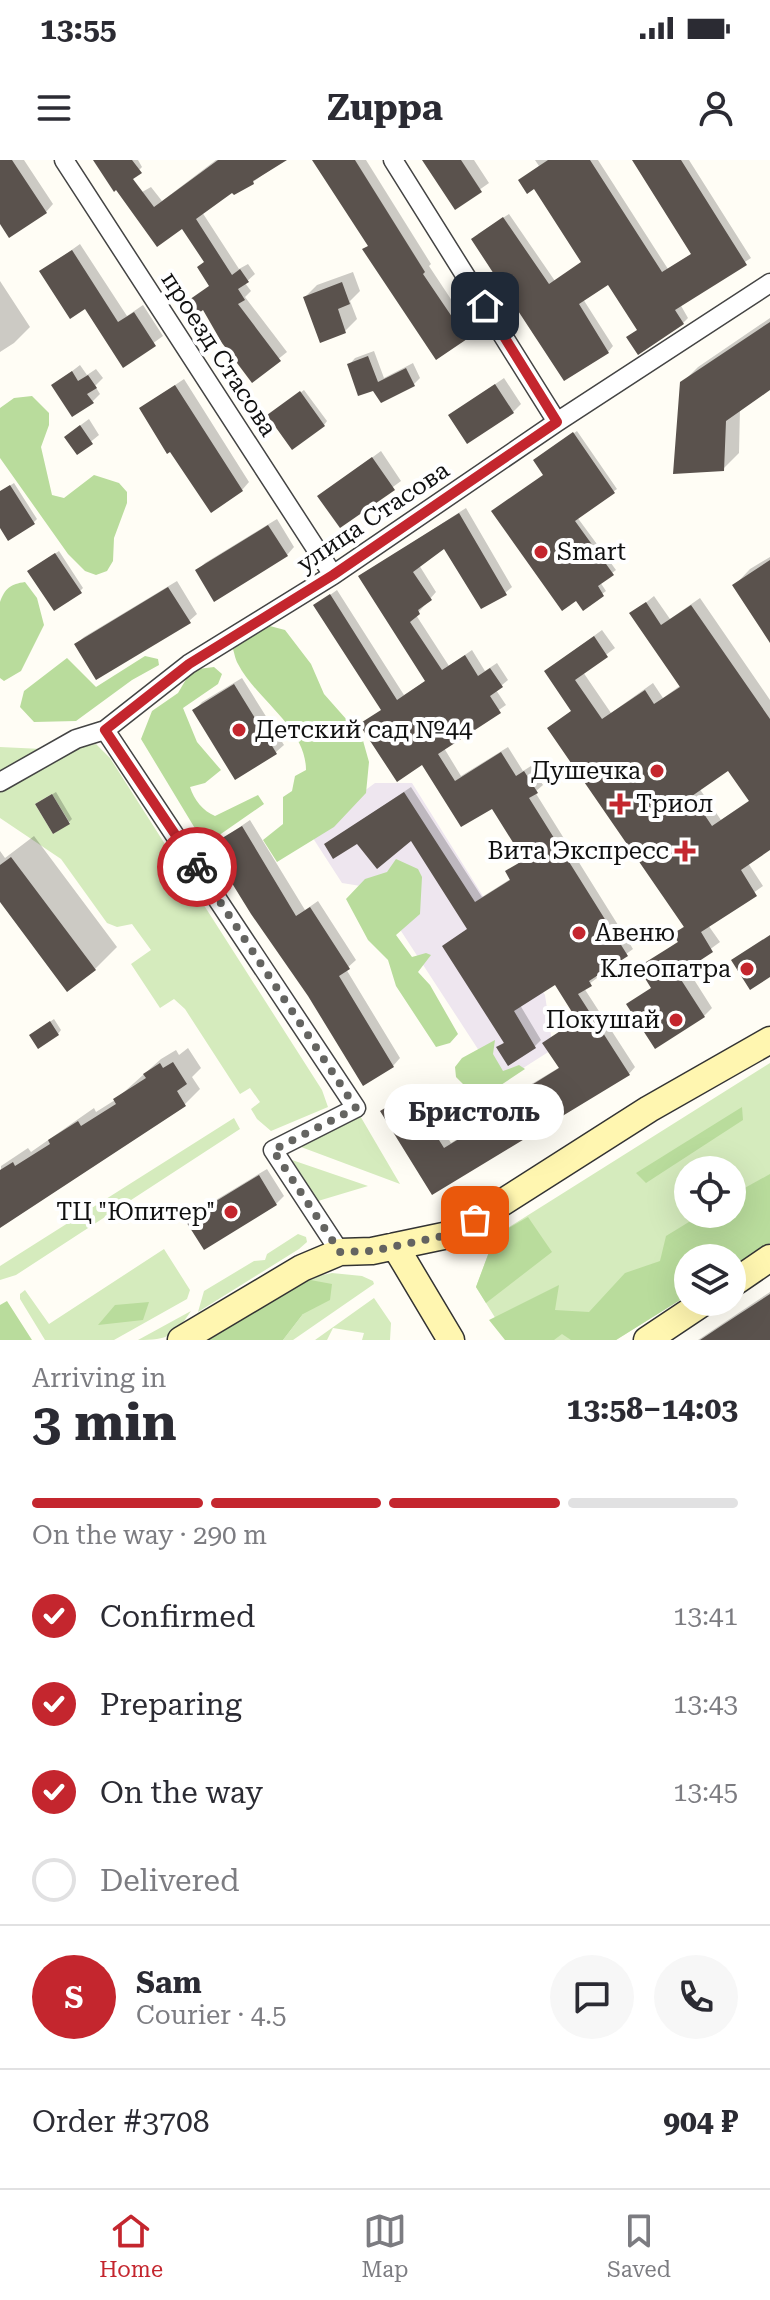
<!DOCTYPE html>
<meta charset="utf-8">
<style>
body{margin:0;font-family:"Roboto Serif",serif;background:#f7f7f7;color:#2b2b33;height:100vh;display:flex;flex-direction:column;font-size:30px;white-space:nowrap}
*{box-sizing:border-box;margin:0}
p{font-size:26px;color:#7c7c81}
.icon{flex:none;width:44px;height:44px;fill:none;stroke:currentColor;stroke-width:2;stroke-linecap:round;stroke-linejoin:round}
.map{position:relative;height:1180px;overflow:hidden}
.panel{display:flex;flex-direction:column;background:#fff;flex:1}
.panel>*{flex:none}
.controls{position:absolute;left:674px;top:996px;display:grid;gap:16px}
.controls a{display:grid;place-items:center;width:72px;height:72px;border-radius:50%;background:#fff;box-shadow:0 8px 32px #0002;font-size:40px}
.pin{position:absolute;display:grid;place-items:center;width:68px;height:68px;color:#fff;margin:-34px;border-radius:16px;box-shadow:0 4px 12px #0006}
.courier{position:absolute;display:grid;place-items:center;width:80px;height:80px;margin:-40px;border:6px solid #c4262e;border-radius:50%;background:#fff;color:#222;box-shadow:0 2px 10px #0007}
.bubble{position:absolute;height:56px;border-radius:28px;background:#fff;box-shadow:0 8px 32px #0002;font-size:26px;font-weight:700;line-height:56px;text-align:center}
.overview em{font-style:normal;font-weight:700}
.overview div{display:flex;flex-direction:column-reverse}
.overview{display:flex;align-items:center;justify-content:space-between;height:136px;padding:0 32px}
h1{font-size:52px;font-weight:700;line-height:60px}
.bar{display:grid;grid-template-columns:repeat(4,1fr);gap:12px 8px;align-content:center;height:96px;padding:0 32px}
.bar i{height:10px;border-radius:6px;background:#e1e1e2}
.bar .on{background:#c4262e}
.bar p{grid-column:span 4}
.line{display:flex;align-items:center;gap:20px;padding:0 32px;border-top:2px solid #e1e1e2}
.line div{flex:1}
.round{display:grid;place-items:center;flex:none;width:84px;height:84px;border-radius:42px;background:#f7f7f7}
ol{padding:0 32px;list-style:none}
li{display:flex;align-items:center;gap:24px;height:88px}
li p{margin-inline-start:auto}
li .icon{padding:8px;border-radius:50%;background:#c4262e;color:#fff;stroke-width:4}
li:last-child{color:#7c7c81}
li i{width:44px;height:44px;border:4px solid #e1e1e2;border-radius:50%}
.status{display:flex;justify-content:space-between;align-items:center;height:56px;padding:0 40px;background:#fff;direction:ltr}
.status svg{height:22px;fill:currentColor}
header{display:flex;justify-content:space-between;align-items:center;height:104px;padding:0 32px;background:#fff;font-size:36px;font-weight:700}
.menu{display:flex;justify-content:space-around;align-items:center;height:112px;border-top:2px solid #e1e1e2;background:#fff;font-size:22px;color:#7c7c81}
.menu a{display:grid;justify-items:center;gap:4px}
.menu .on{color:#c4262e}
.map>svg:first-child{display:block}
.industrial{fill:#eee6ef}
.green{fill:#d5ebbd;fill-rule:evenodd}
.forest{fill:#b9dc9c}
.shadow{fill:#0003;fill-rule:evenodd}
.building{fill:#5a524d;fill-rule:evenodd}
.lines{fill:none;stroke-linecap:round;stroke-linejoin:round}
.street-casing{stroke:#444;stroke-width:21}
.secondary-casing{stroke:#333;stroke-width:29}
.street{stroke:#fff;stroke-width:18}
.secondary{stroke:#fff6b0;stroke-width:26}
.done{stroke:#646461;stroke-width:8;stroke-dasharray:0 14.4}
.route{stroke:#c4262e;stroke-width:10}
.poi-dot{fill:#c4262e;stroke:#fff;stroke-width:3}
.labels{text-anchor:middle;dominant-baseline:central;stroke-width:8;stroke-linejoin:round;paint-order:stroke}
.street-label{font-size:24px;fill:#111;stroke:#fff}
.poi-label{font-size:24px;fill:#111;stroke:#fff;text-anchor:end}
</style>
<div class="status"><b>13:55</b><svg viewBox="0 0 49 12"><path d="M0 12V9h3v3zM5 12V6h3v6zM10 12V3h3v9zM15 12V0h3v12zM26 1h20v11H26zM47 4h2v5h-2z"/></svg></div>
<header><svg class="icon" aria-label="menu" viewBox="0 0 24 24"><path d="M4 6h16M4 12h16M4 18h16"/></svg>Zuppa<svg class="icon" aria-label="person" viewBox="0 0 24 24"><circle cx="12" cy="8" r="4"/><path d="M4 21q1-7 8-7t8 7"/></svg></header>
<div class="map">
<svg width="770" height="1180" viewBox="0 0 770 1180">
<rect width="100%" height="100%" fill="#fffdf5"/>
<path class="industrial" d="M375 623H412L545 835 553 889 500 923 373 728 342 723 309 672Z"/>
<path class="green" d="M96 584 110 598 322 930 328 947 271 971 257 959 251 949 260 942 250 928 240 934 185 849 174 839 160 848 131 804 151 790 132 764 117 767 107 763 61 699 0 658V630L70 590ZM52 634 70 663 53 674 35 644Z
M0 587 42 589 0 614Z
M770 903V1083L732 1107V1098H688V1135L616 1180H509L476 1127 495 1076ZM688 1010H732V1054H688Z
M359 954 400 1024 293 984Z
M234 958 240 969 16 1115 0 1120V1106Z
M292 1000 368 1026 318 1041Z
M298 1074 306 1077 307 1082 299 1089 198 1152 204 1131 254 1101 265 1100 267 1094Z
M164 1089 190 1130 187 1139 114 1180H45L20 1139V1134L25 1130 49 1164Z
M332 1113 362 1116 373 1121 374 1124 293 1180H283L303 1154 305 1119Z
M374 1138 391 1163 390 1180H362L364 1173 333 1168 327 1180H315Z
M191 1151C174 1176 169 1180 138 1180Z"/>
<path class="forest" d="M32 236 49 253V265L41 287 52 335 64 338 94 315 119 323 127 332V343L114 378 113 401 107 411 96 415 85 411 68 394 0 298V248L14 238Z
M25 422 37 438 44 465 21 511 4 521 0 518V442C5 428 11 424 25 422Z
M266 465 285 470 311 504 324 534 362 577 369 602 366 633 334 667 277 702 263 680 283 664V637L292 631 295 616 306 610C306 568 256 539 238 504 235 499 234 491 232 486Z
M145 496 158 499 159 505 132 520 76 561 34 562 20 547 24 531 67 498 96 527Z
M214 507 222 514 218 524 183 548 197 582 221 610 205 623 190 627C194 640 203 651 215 656L258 635 264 644 205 685 141 579 152 551 178 533 188 516 198 509Z
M396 699 418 709 422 717 420 754 396 775 412 797 426 793 431 795 418 812 430 825 458 874 450 883 436 887 396 826 388 800 368 780 346 739 365 719 387 712Z
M495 880 493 894 503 911 519 905 525 909 495 929 471 932 456 917 455 907 462 898Z
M742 947 743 960 646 1023 636 1013Z
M770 1014V1083L732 1107V1098H688V1135L616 1180H571L562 1174 554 1180H505L489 1160 559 1125 555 1150 589 1152 625 1113 660 1101 666 1076 702 1054H732V1035Z
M528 1057 552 1092 486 1143 476 1127 495 1076Z
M305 1119 332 1124 330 1140 303 1154 283 1180H200Z
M7 1141 32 1180H0V1145Z
M149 1142 143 1160 98 1165 115 1145Z"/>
<path class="shadow" d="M0 0H24L53 44 46 52 0 60Z
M95 0H138L142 7 139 10Z
M216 0H283L253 22 233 30 202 52 239 109 248 104 255 114 245 123 251 131 245 137 287 192 252 220 204 148 189 142 211 125 206 101 183 66 135 36 151 27 162 41Z
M314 0H366L431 104 429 106 472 171 465 178 369 85Z
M424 0H474L489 23 455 47Z
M535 0H598L668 109 693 93 634 0H689L751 98 680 144 688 158 683 163 639 169 609 123 583 139 613 186 608 192 478 74 509 54 555 121 583 101 535 26 520 20 539 6Z
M80 84 127 156 143 145 163 176 123 205 85 146 42 111Z
M353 112 360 131 350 141 357 159 345 171 321 180 305 137 317 125Z
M0 121 30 167 14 183 0 192Z
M770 158V228L740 248 739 293 723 309 682 223 698 207Z
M374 191 384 218 413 203 420 218 414 224 382 240 349 205 355 198Z
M80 205 87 215 96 209 103 218 95 226 100 234 92 242 54 225Z
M504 218 521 244 513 252 451 255Z
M184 219 249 322 242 330 141 248Z
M304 230 327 261 324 265 273 252Z
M89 259 99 275 77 293 74 270Z
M577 271 617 329 577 357 616 410 600 422 606 431 583 448 539 297Z
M381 291 401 321 340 366 320 336Z
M14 323 37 359 34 362 0 364V332Z
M466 348 512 427 505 433 445 386 419 405 436 432 416 455 449 506 472 490 485 511 497 503 508 520 496 530 506 545 444 588 461 616 508 587 523 611 531 606 543 625 535 632 633 789 596 816 597 818 584 828 635 907 629 914 433 1032 383 951 422 925 431 940 427 944 451 983 527 936 524 931 530 925 560 907 544 883 578 859 555 822 520 845 541 880 535 886 499 888 505 881 444 786 469 768 411 678 326 684 411 627 482 737 512 718 508 712 525 698 493 646 423 602 382 549 316 445 337 430 404 535 427 520 361 416Z
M277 359 294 387 287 395 197 411 205 403Z
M59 391 83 428 80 431 33 408Z
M770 397V479L735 425 750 409Z
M177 421 197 454 189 461 76 484 84 477Z
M654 436 670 459 700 438 770 540V688L748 703 763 726 708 765 720 782 686 807 712 848 704 856 629 845 653 827 641 808 679 781 675 775 685 765 549 568 573 550 546 511 602 470 615 488 583 512 611 553 653 523 663 538 681 525 632 454ZM729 608 750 640 721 660 699 628Z
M242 518 284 585 276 592 236 617 195 550 202 542Z
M56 632 72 659 69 662 41 641Z
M250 660 305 750 318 741 356 800 346 809 400 898 393 906 309 835 212 686Z
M34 676 117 787 95 809 0 738V691L5 698Z
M54 859 61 870 58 874 35 872Z
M188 888 201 908 192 917 200 929 185 944 0 1065 1 1006 28 988 31 992 94 948 96 952 115 940 161 899 176 890 179 895Z
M267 1009 284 1036 276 1044 204 1087 188 1060 196 1052Z
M770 1132V1180H698Z"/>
<path class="building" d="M0 0H12L47 53 9 78 0 64Z
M93 0H132L142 13 133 19 154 47 218 0H287L253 21 254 24 234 35 232 33 196 59 232 115 240 109 249 122 238 129 245 140 238 144 281 201 252 223 222 183 203 150 195 156 186 142 209 126 197 107 204 102 182 69 157 87 116 30 114 32Z
M312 0H355L425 112 423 114 467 179 436 200 362 89 368 86Z
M422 0H461L482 32 455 50Z
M548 0H590L662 112 691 94 632 0H681L747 105 675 150 684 164 638 195 626 177 637 170 608 125 579 144 609 193 564 221 471 79 503 57 549 124 581 102 534 29 527 34 518 20Z
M72 90 118 162 134 152 156 186 123 208 85 149 70 159 39 111Z
M342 122 350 144 338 149 346 173 320 183 303 137Z
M770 162V230L726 261 724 311 673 314 680 222Z
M368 196 378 222 406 208 415 226 381 243 373 231 358 236 347 204Z
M72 211 78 221 88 215 97 228 87 234 94 243 72 257 51 225Z
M495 224 514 253 467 284 448 255Z
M175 225 243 331 211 353 170 292 167 294 139 248Z
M300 231 325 266 292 290 267 255Z
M80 265 93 284 77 295 64 277Z
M573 272 615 333 575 361 614 415 598 426 604 436 583 451 576 441 562 451 491 351 543 315 533 300Z
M372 297 395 330 340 368 317 336Z
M10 325 35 364 8 381 0 368V331Z
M459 353 507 435 481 449 444 389 413 412 432 440 418 450 420 454 410 462 442 510 465 495 478 516 490 508 503 527 490 536 501 553 438 594 455 621 501 592 516 616 524 611 538 633 529 638 628 796 589 821 592 826 578 834 630 915 432 1035 380 951 415 930 426 948 421 951 444 988 526 938 522 931 559 908 542 883 577 860 555 825 514 851 536 888 508 906 496 887 504 883 442 786 467 769 411 681 377 709 357 684 333 699 324 684 404 632 475 742 510 720 505 711 524 700 492 649 461 667 422 605 397 622 359 564 381 550 313 445 330 434 397 540 425 521 358 416Z
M268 365 288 396 214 442 195 410Z
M55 393 82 433 54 451 27 411Z
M770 400V483L732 425Z
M168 427 191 463 96 520 74 484Z
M646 442 661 465 691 445 770 559V690L741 710 757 736 701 772 713 792 678 815 705 857 655 889 626 844 651 828 638 807 678 782 672 774 684 767 547 568 571 551 544 511 594 476 608 497 575 520 602 559 645 530 654 544 680 527 629 453ZM728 611 749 641 712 666 692 636Z
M234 524 277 594 235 620 192 550Z
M52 634 70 664 53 674 35 644Z
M242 666 296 756 310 747 350 809 339 816 394 907 363 926 308 836 251 754 209 686Z
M11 697 96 810 67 832 0 742V705Z
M770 775V817L750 830 731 800Z
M50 861 59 875 38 889 29 875Z
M173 902 187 924 177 931 186 946 0 1068V1010L13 1002 15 1006 50 984 48 980 78 961 81 966 116 944 113 939 146 918 143 914 160 903 163 908Z
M259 1015 277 1045 204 1090 185 1060Z
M770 1134V1180H700L721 1166Z"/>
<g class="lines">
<defs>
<path id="street" d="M64 0 333 415
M393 0 557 262
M105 570 356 948 273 990 340 1092
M0 622 76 579 105 570 189 504 333 415 557 262 770 123"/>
<path id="secondary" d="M395 1086 451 1180
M732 1124 770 1098
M181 1180 302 1108 340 1092 372 1091 453 1074 649 949 770 880
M647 1180 704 1142"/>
</defs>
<use href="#street" class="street-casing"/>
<use href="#secondary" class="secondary-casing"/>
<use href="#street" class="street"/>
<use href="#secondary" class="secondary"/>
</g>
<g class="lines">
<path class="done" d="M197 707 356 948 273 990 340 1092 372 1091 453 1074 475 1060"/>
<path class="route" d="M197 707 105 570 189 504 333 415 557 262 485 146"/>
</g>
<g class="poi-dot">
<circle cx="541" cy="392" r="8"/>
<circle cx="239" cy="570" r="8"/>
<circle cx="657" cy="611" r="8"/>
<path d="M616 632h8v8h8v8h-8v8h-8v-8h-8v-8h8z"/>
<path d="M681 679h8v8h8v8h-8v8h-8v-8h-8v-8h8z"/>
<circle cx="579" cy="773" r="8"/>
<circle cx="747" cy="809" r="8"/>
<circle cx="676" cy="860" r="8"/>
<circle cx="231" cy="1052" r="8"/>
</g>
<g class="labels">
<g class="street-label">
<text transform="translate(219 194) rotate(57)">проезд Стасова</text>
<text transform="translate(373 357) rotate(-34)">улица Стасова</text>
</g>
<g class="poi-label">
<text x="557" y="392" text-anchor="start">Smart</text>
<text x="255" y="570" text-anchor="start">Детский сад №44</text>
<text x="641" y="611">Душечка</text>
<text x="636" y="644" text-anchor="start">Триол</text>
<text x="669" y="691">Вита Экспресс</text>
<text x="595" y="773" text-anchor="start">Авеню</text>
<text x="731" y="809">Клеопатра</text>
<text x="660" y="860">Покушай</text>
<text x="215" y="1052">ТЦ "Юпитер"</text>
</g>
</g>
</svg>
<div class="controls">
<a><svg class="icon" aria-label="locate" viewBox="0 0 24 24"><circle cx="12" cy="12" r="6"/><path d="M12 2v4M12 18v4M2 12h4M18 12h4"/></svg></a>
<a><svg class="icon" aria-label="layers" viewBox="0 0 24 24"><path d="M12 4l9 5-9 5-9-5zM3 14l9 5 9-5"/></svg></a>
</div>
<div class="pin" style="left:475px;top:1060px;background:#ea580c"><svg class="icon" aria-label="bag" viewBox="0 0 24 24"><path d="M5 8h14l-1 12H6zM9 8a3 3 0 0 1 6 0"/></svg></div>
<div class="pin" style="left:485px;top:146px;background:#1f2937"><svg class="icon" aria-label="home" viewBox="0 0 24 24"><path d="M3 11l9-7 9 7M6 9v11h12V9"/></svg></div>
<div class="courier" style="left:197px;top:707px"><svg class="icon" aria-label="bike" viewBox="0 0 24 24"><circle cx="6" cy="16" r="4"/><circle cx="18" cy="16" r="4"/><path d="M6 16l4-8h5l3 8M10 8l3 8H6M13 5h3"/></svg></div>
<div class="bubble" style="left:384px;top:924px;width:180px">Бристоль</div>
</div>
<section class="panel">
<div class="overview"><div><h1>3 min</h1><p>Arriving in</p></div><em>13:58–14:03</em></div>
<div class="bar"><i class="on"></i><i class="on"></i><i class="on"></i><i></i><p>On the way · 290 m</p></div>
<ol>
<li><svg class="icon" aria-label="check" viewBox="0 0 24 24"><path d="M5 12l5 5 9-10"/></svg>Confirmed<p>13:41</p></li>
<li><svg class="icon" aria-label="check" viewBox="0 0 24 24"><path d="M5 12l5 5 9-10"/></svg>Preparing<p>13:43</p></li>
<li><svg class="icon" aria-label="check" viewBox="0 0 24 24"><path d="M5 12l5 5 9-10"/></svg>On the way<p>13:45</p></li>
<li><i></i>Delivered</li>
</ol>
<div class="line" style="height:144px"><b class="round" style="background:#c4262e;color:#fff">S</b><div><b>Sam</b><p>Courier · 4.5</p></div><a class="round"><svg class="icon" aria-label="chat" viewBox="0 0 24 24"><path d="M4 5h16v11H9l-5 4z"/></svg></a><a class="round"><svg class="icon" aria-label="phone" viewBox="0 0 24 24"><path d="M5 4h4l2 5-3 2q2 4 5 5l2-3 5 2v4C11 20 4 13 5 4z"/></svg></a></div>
<div class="line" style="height:104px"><div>Order #3708</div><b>904 ₽</b></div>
</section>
<nav class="menu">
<a class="on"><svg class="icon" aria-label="home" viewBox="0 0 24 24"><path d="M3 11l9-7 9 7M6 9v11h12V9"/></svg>Home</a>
<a><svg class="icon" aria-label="map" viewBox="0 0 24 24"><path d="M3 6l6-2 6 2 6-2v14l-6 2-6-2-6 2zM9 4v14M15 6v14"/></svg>Map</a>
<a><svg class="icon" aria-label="saved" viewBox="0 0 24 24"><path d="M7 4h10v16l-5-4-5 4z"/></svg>Saved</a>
</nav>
